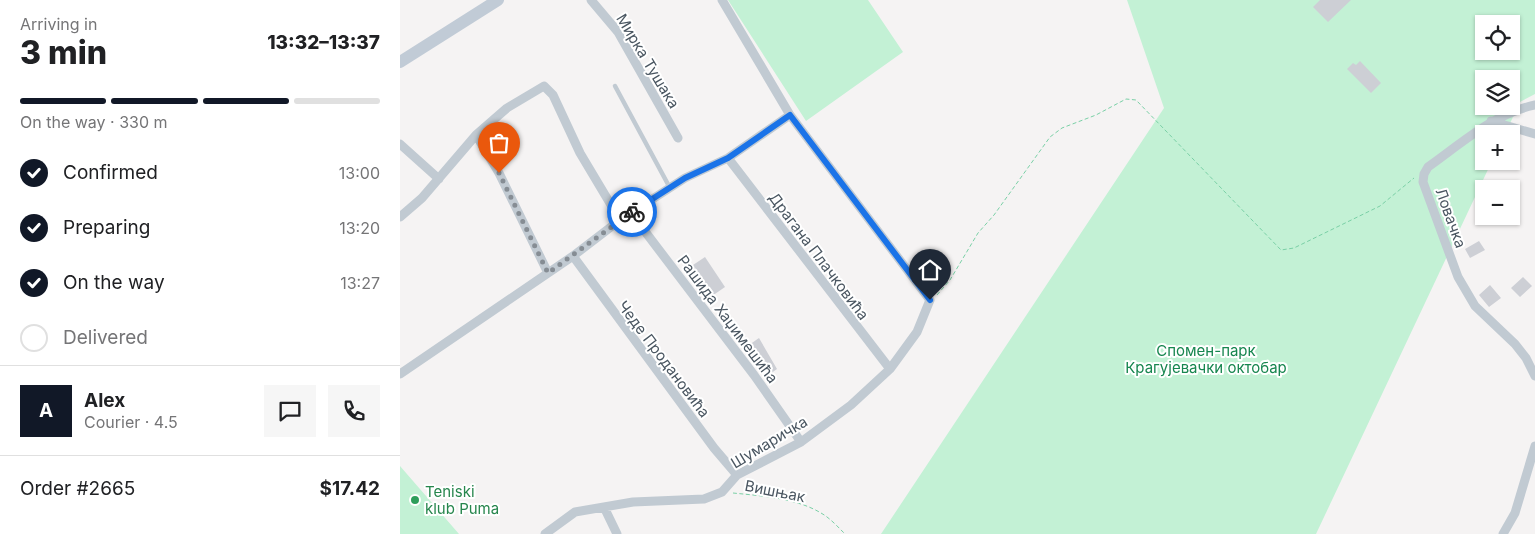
<!DOCTYPE html>
<meta charset="utf-8">
<style>
body{margin:0;font-family:Inter,sans-serif;background:#f6f6f6;color:#202124;height:100vh;display:flex;flex-direction:column;font-size:19px;white-space:nowrap}
*{box-sizing:border-box;margin:0}
p{font-size:16px;color:#757577}
.icon{flex:none;width:28px;height:28px;fill:none;stroke:currentColor;stroke-width:2;stroke-linecap:round;stroke-linejoin:round}
.map{position:relative;flex:1;overflow:hidden}
.details{display:flex;flex-direction:column;background:#fff;width:400px}
.details>*{flex:none}
.fabs{position:absolute;left:1075px;top:15px;display:grid;gap:10px}
.fabs a{display:grid;place-items:center;width:45px;height:45px;border-radius:0px;background:#fff;box-shadow:0 1px 4px #0004;font-size:25px}
.pin{position:absolute;display:grid;place-items:center;width:42px;height:42px;color:#fff;margin:-51px -21px;border-radius:50% 50% 50% 0;rotate:-45deg;box-shadow:0 0 5px #0007}
.pin .icon{rotate:45deg}
.courier{position:absolute;display:grid;place-items:center;width:50px;height:50px;margin:-25px;border:4px solid #1a73e8;border-radius:50%;background:#fff;color:#222;box-shadow:0 1px 6px #0007}
.summary em{font-style:normal;font-weight:800}
.summary div{display:flex;flex-direction:column-reverse}
.summary{display:flex;align-items:center;justify-content:space-between;height:85px;padding:0 20px}
h1{font-size:32px;font-weight:800;line-height:38px}
.bar{display:grid;grid-template-columns:repeat(4,1fr);gap:8px 5px;align-content:center;height:60px;padding:0 20px}
.bar i{height:6px;border-radius:4px;background:#e0e0e0}
.bar .selected{background:#111827}
.bar p{grid-column:span 4}
.line{display:flex;align-items:center;gap:12px;padding:0 20px;border-top:1px solid #e0e0e0}
.line div{flex:1}
.round{display:grid;place-items:center;flex:none;width:52px;height:52px;border-radius:0px;background:#f6f6f6}
ol{padding:0 20px;list-style:none}
li{display:flex;align-items:center;gap:15px;height:55px}
li p{margin-inline-start:auto}
li .icon{padding:5px;border-radius:50%;background:#111827;color:#fff;stroke-width:4}
li:last-child{color:#757577}
li i{width:28px;height:28px;border:2px solid #e0e0e0;border-radius:50%}
main{display:flex;flex:1;min-height:0}
.map>svg:first-child{display:block}
.green{fill:#c3f1d5;fill-rule:evenodd}
.building{fill:#cdcfd5}
.lines{fill:none;stroke-linecap:round;stroke-linejoin:round}
.path{stroke:#7ad0a6;stroke-width:1;stroke-dasharray:4 2.5;stroke-linecap:butt}
.lane{stroke:#c1cad2;stroke-width:4.5}
.street{stroke:#c1cad2;stroke-width:9}
.secondary{stroke:#c1cbd6;stroke-width:12}
.done{stroke:#868d94;stroke-width:5;stroke-dasharray:0 9}
.route{stroke:#1a73e8;stroke-width:6}
.leisure-dot{fill:#2e9e5b;stroke:#fff;stroke-width:2}
.labels{text-anchor:middle;dominant-baseline:central;stroke-width:4;stroke-linejoin:round;paint-order:stroke}
.street-label{font-size:15px;fill:#4a5661;stroke:#fff}
.park-label{font-size:15px;fill:#17864f;stroke:#fff}
.leisure-label{font-size:15px;fill:#27864d;stroke:#fff;text-anchor:start}
</style>
<main>
<section class="details">
<div class="summary"><div><h1>3 min</h1><p>Arriving in</p></div><em>13:32–13:37</em></div>
<div class="bar"><i class="selected"></i><i class="selected"></i><i class="selected"></i><i></i><p>On the way · 330 m</p></div>
<ol>
<li><svg class="icon" aria-label="check" viewBox="0 0 24 24"><path d="M5 12l5 5 9-10"/></svg>Confirmed<p>13:00</p></li>
<li><svg class="icon" aria-label="check" viewBox="0 0 24 24"><path d="M5 12l5 5 9-10"/></svg>Preparing<p>13:20</p></li>
<li><svg class="icon" aria-label="check" viewBox="0 0 24 24"><path d="M5 12l5 5 9-10"/></svg>On the way<p>13:27</p></li>
<li><i></i>Delivered</li>
</ol>
<div class="line" style="height:90px"><b class="round" style="background:#111827;color:#fff">A</b><div><b>Alex</b><p>Courier · 4.5</p></div><a class="round"><svg class="icon" aria-label="chat" viewBox="0 0 24 24"><path d="M4 5h16v11H9l-5 4z"/></svg></a><a class="round"><svg class="icon" aria-label="phone" viewBox="0 0 24 24"><path d="M5 4h4l2 5-3 2q2 4 5 5l2-3 5 2v4C11 20 4 13 5 4z"/></svg></a></div>
<div class="line" style="height:65px"><div>Order #2665</div><b>$17.42</b></div>
</section>
<div class="map">
<svg width="1135" height="534" viewBox="0 0 1135 534">
<rect width="100%" height="100%" fill="#f5f3f3"/>
<path class="green" d="M328 0H468L503 52 406 121Z
M727 0H1135V94L1120 102 1105 134H1084V161H1092L916 534H481L764 108ZM1084 24H1111V51H1084ZM1084 79H1111V106H1084Z
M0 466 59 534H0Z"/>
<path class="building" d="M920 0H951L928 22 913 7Z
M960 61 981 83 971 93 947 69 953 63 956 65Z
M1079 241 1085 250 1070 258 1065 249Z
M305 257 325 287 312 296 290 267Z
M1123 277 1132 286 1120 297 1111 288Z
M1090 285 1101 298 1089 307 1079 295Z
M359 338 377 369 367 376 346 347Z"/>
<g class="lines">
<path class="path" d="M537 295 550 280 578 233 594 215 650 137 662 128 696 115 726 99 736 100 881 250 894 248 980 206 1014 178
M333 493C362 496 396 498 421 513 430 518 438 527 445 534"/>
<path class="lane" d="M215 86 270 188"/>
<path class="street" d="M191 0 218 32 278 138
M1135 105C1093 114 1062 143 1028 167L1024 174 1023 182 1058 277 1075 306 1115 344 1126 358 1135 376
M1091 121 1135 134
M76 135 99 173 148 273
M0 144 39 179
M328 158 490 369
M231 213 354 375 401 442
M0 217 22 198 76 135 107 108 144 86 153 95 180 153 220 220
M173 256 314 448 337 475
M0 374 173 256 220 220 285 178 328 158 390 115
M204 507 217 534
M145 534 175 512 233 502 304 499 322 492 337 475 401 442 451 405 490 369 517 332 530 300 390 115 322 0
M1103 534 1115 513 1135 446"/>
<path class="secondary" d="M0 62 98 0"/>
</g>
<g class="lines">
<path class="done" d="M99 173 148 273 232 212"/>
<path class="route" d="M232 212 285 178 328 158 390 115 530 300"/>
</g>
<circle class="leisure-dot" cx="15" cy="500" r="5"/>
<g class="labels">
<g class="street-label">
<text transform="translate(248 61) rotate(59)">Мирка Тушака</text>
<text transform="translate(1051 218) rotate(70)">Ловачка</text>
<text transform="translate(419 256) rotate(53)">Драгана Плачковића</text>
<text transform="translate(328 319) rotate(53)">Рашида Хаџимешића</text>
<text transform="translate(264 359) rotate(53)">Чеде Продановића</text>
<text transform="translate(369 442) rotate(-31)">Шумаричка</text>
<text transform="translate(375 491) rotate(11)">Вишњак</text>
</g>
<g class="park-label">
<text x="806" y="350">Спомен-парк<tspan x="806" dy="17">Крагујевачки октобар</tspan></text>
</g>
<g class="leisure-label">
<text x="25" y="491">Teniski<tspan x="25" dy="17">klub Puma</tspan></text>
</g>
</g>
</svg>
<div class="fabs">
<a><svg class="icon" aria-label="locate" viewBox="0 0 24 24"><circle cx="12" cy="12" r="6"/><path d="M12 2v4M12 18v4M2 12h4M18 12h4"/></svg></a>
<a><svg class="icon" aria-label="layers" viewBox="0 0 24 24"><path d="M12 4l9 5-9 5-9-5zM3 14l9 5 9-5"/></svg></a>
<a>+</a>
<a>−</a>
</div>
<div class="pin" style="left:99px;top:173px;background:#ea580c"><svg class="icon" aria-label="bag" viewBox="0 0 24 24"><path d="M5 8h14l-1 12H6zM9 8a3 3 0 0 1 6 0"/></svg></div>
<div class="pin" style="left:530px;top:300px;background:#1f2937"><svg class="icon" aria-label="home" viewBox="0 0 24 24"><path d="M3 11l9-7 9 7M6 9v11h12V9"/></svg></div>
<div class="courier" style="left:232px;top:212px"><svg class="icon" aria-label="bike" viewBox="0 0 24 24"><circle cx="6" cy="16" r="4"/><circle cx="18" cy="16" r="4"/><path d="M6 16l4-8h5l3 8M10 8l3 8H6M13 5h3"/></svg></div>
</div>
</main>
